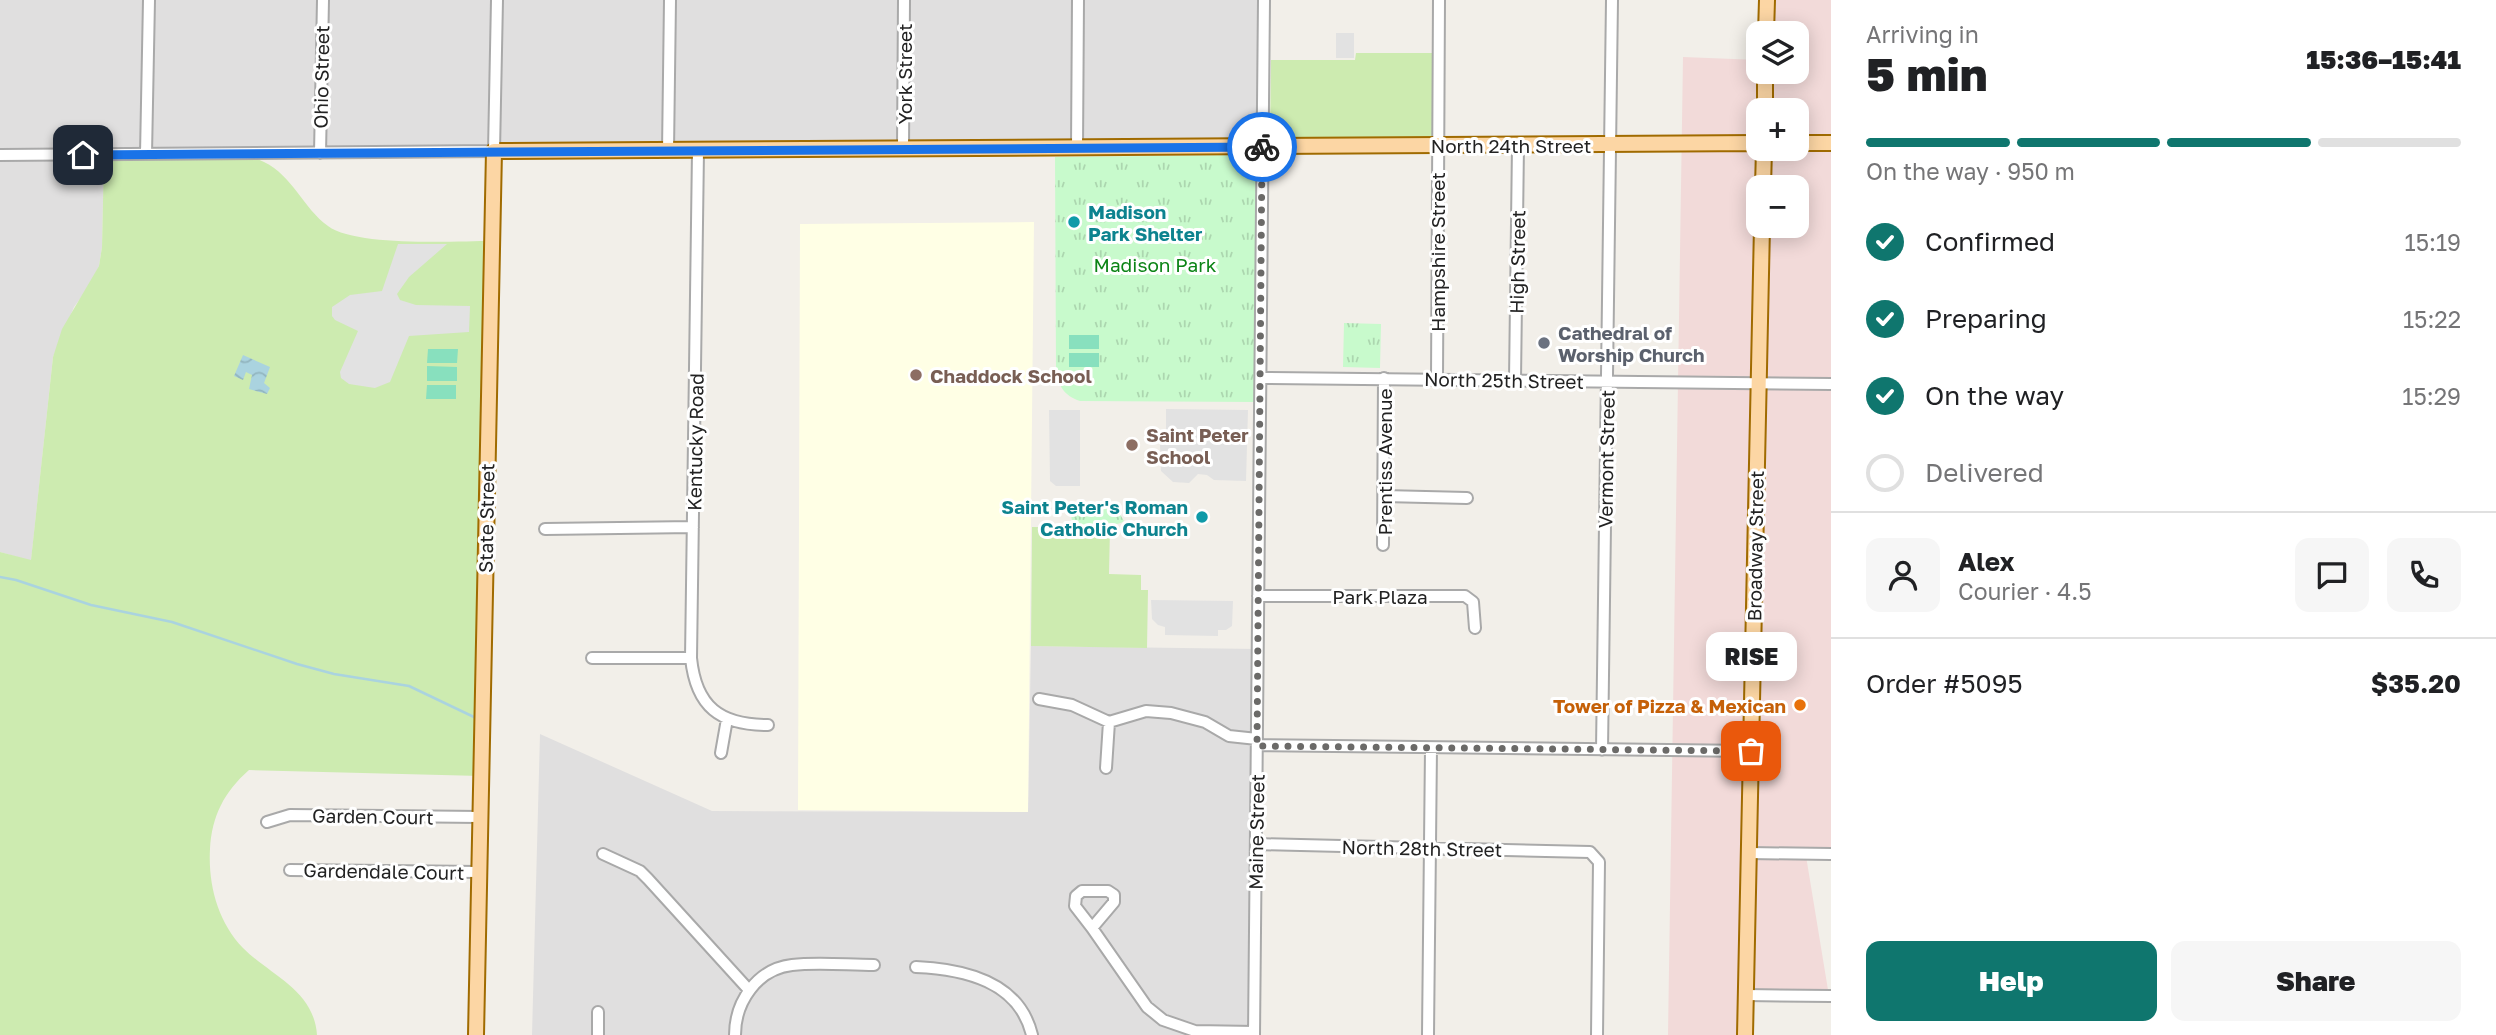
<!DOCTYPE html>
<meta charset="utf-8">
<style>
body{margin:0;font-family:"Golos Text",sans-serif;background:#f6f6f6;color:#202124;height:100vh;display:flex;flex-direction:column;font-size:26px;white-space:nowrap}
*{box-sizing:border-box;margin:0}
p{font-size:23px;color:#757577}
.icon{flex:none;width:38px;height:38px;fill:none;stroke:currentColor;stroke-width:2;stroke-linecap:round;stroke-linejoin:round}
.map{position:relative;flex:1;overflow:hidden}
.sheet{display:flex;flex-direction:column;background:#fff;width:665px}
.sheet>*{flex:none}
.controls{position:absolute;left:1746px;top:21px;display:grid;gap:14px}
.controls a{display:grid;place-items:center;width:63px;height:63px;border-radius:14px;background:#fff;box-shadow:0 4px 18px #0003;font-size:35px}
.pin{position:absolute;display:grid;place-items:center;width:60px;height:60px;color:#fff;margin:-30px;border-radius:14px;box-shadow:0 4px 10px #0006}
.courier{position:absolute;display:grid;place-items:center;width:70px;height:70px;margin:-35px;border:5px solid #1a73e8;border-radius:50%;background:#fff;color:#222;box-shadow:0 2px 9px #0007}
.bubble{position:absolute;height:49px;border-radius:14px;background:#fff;box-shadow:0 4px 18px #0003;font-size:23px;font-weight:800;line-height:49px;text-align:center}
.head em{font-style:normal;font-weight:800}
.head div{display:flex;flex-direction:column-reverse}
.head{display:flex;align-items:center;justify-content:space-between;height:119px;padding:0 35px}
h1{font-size:46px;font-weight:800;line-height:52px}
.bar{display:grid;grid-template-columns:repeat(4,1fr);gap:10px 7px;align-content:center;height:84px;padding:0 35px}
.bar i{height:9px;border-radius:5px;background:#e0e0e0}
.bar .selected{background:#0f766e}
.bar p{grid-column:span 4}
.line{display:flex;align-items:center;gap:18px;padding:0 35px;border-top:2px solid #e0e0e0}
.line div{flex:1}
.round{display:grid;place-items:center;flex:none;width:74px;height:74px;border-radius:14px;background:#f6f6f6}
ol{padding:0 35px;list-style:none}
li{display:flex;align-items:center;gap:21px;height:77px}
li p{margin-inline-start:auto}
li .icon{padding:7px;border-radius:50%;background:#0f766e;color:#fff;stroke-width:4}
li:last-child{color:#757577}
li i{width:38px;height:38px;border:4px solid #e0e0e0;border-radius:50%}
.cta{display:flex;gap:14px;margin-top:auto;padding:14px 35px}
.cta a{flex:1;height:80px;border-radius:14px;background:#0f766e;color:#fff;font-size:28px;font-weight:800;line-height:80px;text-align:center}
.cta a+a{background:#f6f6f6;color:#202124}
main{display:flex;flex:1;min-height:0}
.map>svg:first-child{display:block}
.residential{fill:#e0dfdf}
.commercial{fill:#f2dad9;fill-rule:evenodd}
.education{fill:#ffffe5}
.grass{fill:#cdebb0}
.park{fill:url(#park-tufts)}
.pitch{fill:#88e0be}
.parking{fill:#e2e2e2}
.water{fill:url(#water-waves)}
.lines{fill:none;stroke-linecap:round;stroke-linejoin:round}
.stream{stroke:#aad3df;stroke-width:2.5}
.minor-casing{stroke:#a9a9a9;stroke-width:14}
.major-casing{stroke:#a06b00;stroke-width:18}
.minor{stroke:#fff;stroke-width:10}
.major{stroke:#fcd6a4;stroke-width:14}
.done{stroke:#6b6a68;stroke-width:7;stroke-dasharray:0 12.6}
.route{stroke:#1a73e8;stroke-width:9}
.culture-dot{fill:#0f9aa8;stroke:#fff;stroke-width:2.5}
.worship-dot{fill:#6b7280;stroke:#fff;stroke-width:2.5}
.education-dot{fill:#8d6e63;stroke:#fff;stroke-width:2.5}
.food-dot{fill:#e8710a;stroke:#fff;stroke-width:2.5}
.labels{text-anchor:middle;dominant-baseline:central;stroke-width:6;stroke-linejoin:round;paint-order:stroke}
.street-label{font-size:19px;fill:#222;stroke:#fff}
.culture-label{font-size:19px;font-weight:bold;fill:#0d838f;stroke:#fff;text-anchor:start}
.park-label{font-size:19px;fill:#0c8416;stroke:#fff}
.worship-label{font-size:19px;font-weight:bold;fill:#5b616d;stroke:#fff;text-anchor:start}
.education-label{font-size:19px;font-weight:bold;fill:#785e54;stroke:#fff;text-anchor:start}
.food-label{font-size:19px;font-weight:bold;fill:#c56008;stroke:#fff;text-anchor:end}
</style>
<main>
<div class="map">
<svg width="1831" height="1035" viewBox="0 0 1831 1035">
<defs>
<pattern id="park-tufts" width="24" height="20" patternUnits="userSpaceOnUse" patternTransform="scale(1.75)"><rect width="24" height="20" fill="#c8facc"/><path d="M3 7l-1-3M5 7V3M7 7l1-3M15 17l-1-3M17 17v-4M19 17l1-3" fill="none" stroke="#acd6af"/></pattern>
<pattern id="water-waves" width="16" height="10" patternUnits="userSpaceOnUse" patternTransform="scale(1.75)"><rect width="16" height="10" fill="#aad3df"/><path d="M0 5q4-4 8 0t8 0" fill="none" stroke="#92b5bf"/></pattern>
</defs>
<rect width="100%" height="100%" fill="#f2efe9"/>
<path class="residential" d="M0 0H1264L1263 147 104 155 102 247 99 266 90 285 74 307 53 357 31 561 0 552Z
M1031 646 1258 649 1254 1035H532L540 734 712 811 1028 812Z"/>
<path class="commercial" d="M1765 0H1831V854L1806 856 1829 996 1747 995 1745 1035H1668L1683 57 1759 60V72H1797V33H1763ZM1759 110H1797V149H1759ZM1759 187H1797V226H1759Z"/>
<path class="education" d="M1034 222 1028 812 798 810 800 224Z"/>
<path class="grass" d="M1356 53H1437L1436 137 1270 138 1271 60H1355Z
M104 154C131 154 158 154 185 154 211 154 240 150 264 162 293 176 303 208 328 226 356 247 455 241 492 241L481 776 249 770C224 792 212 816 210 849 208 885 218 922 243 948 271 976 314 990 317 1035H0V552L31 560 53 357 62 329 99 266 102 247Z
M1032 527 1110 528 1109 574 1141 575V590H1148L1147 648 1031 646Z"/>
<path class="park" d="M1245 155 1255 160 1256 169 1255 402 1080 401C1064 396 1058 385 1056 370L1055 157Z
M1344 323 1381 324 1380 368 1343 367Z
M1076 502 1104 506 1118 511 1124 521C1117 526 1115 523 1107 523 1093 524 1086 530 1072 521L1070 507Z"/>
<path class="pitch" d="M1069 335H1099V349H1069Z
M428 349H458L457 363H427Z
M1069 353H1099V367H1069Z
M427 366 457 367V381H427Z
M427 385H456V399H426Z"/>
<path class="parking" d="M1336 33H1354V58H1336Z
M398 244H447L409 277 397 294 400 300 416 305 470 306 469 332 409 336 390 382 375 388 349 384 341 378 340 372 358 331 335 320 332 316V307L350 295 382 291Z
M1166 409 1248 410 1246 481 1214 480 1207 475 1198 474 1189 483 1173 482 1161 471 1160 445 1166 440Z
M1049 410H1080V486H1056L1050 481Z
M1151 600 1233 601 1232 626 1226 630H1218V636L1165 635V627L1158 625 1152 619Z"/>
<path class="water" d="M243 355 270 367 264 383 270 388 267 394 249 389 252 375 246 372 243 380 234 376Z"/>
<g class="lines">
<path class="stream" d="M0 577 16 580 91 605 172 622 297 664 334 674 409 686 476 718"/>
<defs>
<path id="minor" d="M903 148 904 0
M1077 148 1078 0
M668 151 670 0
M698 151 691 658C696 707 720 725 768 725
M320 153 323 0
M146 154 149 0
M0 155 494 151 497 0
M1261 378 1831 384
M1437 379 1439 0
M1515 380 1518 145
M1384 496 1467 498
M545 529 693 527
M1383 545 1384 378
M1258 596H1465L1473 602 1475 628
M592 658H691
M1039 699 1072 705 1109 722 1146 711 1171 713 1205 722 1229 736 1257 739
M1257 745 1751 751
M1602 750 1612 0
M721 753 727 719
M1106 768 1109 722
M267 822 290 815 480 817
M1256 844 1590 852 1599 862 1597 1035
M1749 853 1831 854
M603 854 640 871 648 879 749 990
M290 870 479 872
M1082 891H1108L1114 895V902L1092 928 1075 906 1076 896Z
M1092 928 1147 1007 1163 1020 1195 1031 1254 1032
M916 967C964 969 1019 981 1032 1035
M1746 995 1831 996
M598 1035V1012
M735 1035C735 1002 757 969 792 965 818 962 847 965 874 965
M1254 1035 1264 0
M1428 1035 1431 748"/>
<path id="major" d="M1766 33 1767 0
M1765 110V72
M1797 143H1831
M1763 187 1764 149
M476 1035 494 151 1759 143
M1745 1035 1762 226"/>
</defs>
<use href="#minor" class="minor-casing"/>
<use href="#major" class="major-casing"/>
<use href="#minor" class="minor"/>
<use href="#major" class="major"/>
</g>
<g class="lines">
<path class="done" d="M1262 147 1257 746 1751 751"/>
<path class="route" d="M83 155 1262 147"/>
</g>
<g class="culture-dot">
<circle cx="1074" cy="222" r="7"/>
<circle cx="1202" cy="517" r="7"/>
</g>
<circle class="worship-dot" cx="1544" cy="343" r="7"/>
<g class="education-dot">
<circle cx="916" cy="375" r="7"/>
<circle cx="1132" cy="445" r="7"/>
</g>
<circle class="food-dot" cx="1800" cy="705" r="7"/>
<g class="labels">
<g class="street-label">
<text transform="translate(904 74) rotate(-90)">York Street</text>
<text transform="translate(321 77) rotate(-89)">Ohio Street</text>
<text x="1511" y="145">North 24th Street</text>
<text transform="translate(1437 252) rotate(-90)">Hampshire Street</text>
<text transform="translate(1517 262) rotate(-89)">High Street</text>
<text transform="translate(1504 380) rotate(1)">North 25th Street</text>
<text transform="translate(695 442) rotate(-89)">Kentucky Road</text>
<text transform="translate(1606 459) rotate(-89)">Vermont Street</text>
<text transform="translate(1384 462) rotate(-90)">Prentiss Avenue</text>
<text transform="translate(486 518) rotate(-89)">State Street</text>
<text transform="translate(1755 546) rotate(-89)">Broadway Street</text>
<text x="1380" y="596">Park Plaza</text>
<text transform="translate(373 816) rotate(1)">Garden Court</text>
<text transform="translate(1256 832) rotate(-89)">Maine Street</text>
<text transform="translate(1422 848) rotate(1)">North 28th Street</text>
<text transform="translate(384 871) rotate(1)">Gardendale Court</text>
</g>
<g class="culture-label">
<text x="1088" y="211">Madison<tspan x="1088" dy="22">Park Shelter</tspan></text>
<text x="1188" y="506" text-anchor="end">Saint Peter's Roman<tspan x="1188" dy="22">Catholic Church</tspan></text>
</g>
<g class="park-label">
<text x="1155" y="264">Madison Park</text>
</g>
<g class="worship-label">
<text x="1558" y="332">Cathedral of<tspan x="1558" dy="22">Worship Church</tspan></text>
</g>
<g class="education-label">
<text x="930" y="375">Chaddock School</text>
<text x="1146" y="434">Saint Peter<tspan x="1146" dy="22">School</tspan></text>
</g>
<g class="food-label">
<text x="1786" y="705">Tower of Pizza &amp; Mexican</text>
</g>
</g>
</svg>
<div class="controls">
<a><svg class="icon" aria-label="layers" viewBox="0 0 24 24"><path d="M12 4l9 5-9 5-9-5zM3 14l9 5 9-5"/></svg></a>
<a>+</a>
<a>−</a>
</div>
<div class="pin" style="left:1751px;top:751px;background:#ea580c"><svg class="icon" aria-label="bag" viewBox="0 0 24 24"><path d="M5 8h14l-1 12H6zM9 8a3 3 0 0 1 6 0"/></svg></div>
<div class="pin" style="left:83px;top:155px;background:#1f2937"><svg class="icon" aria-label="home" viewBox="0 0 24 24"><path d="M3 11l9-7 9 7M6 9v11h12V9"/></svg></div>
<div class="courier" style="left:1262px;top:147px"><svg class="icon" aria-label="bike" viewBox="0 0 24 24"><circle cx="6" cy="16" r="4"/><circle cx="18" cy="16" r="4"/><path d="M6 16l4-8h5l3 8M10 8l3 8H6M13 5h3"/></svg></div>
<div class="bubble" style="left:1706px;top:632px;width:91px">RISE</div>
</div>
<section class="sheet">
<div class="head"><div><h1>5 min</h1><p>Arriving in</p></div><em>15:36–15:41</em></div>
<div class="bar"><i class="selected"></i><i class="selected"></i><i class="selected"></i><i></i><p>On the way · 950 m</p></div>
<ol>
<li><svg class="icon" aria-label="check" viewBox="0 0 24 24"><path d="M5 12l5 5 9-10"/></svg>Confirmed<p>15:19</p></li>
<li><svg class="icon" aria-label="check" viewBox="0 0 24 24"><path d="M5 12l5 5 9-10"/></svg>Preparing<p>15:22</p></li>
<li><svg class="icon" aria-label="check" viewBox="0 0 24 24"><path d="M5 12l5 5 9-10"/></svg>On the way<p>15:29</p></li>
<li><i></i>Delivered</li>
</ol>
<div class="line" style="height:126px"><a class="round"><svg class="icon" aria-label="person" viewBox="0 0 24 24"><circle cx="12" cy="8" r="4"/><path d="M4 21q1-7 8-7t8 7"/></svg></a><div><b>Alex</b><p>Courier · 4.5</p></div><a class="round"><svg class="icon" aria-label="chat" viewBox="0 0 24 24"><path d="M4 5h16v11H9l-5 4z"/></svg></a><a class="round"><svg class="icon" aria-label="phone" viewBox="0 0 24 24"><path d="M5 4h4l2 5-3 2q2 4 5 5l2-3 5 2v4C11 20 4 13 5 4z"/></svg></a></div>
<div class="line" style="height:91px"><div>Order #5095</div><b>$35.20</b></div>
<div class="cta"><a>Help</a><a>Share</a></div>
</section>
</main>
